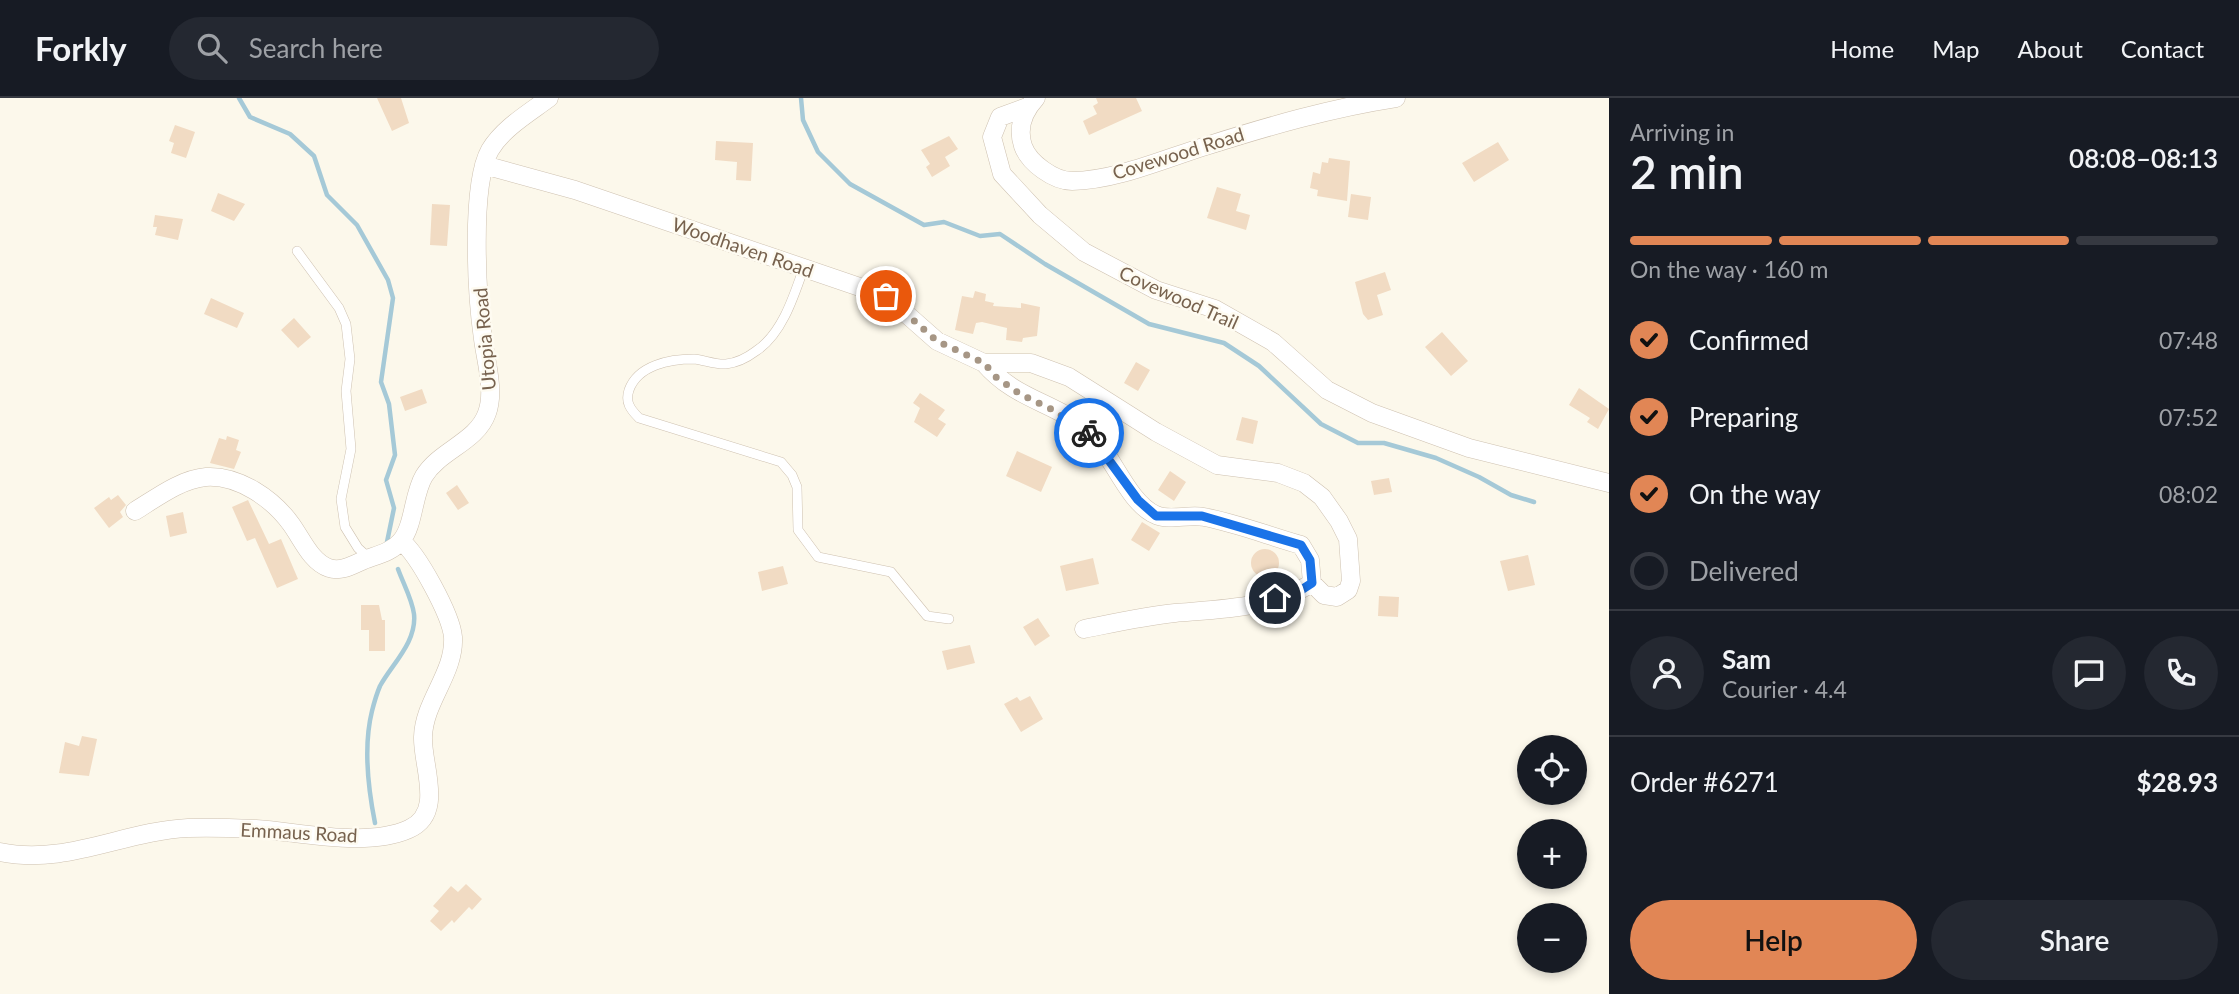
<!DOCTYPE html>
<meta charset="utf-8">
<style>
body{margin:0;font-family:Lato,sans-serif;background:#242831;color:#f1f3f6;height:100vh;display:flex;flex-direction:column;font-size:26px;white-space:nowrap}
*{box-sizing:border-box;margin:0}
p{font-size:23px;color:#9ea1a6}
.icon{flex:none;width:38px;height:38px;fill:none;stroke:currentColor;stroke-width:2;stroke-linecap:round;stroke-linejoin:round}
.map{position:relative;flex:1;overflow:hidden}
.sheet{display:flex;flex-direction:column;background:#171b24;width:630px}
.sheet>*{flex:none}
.buttons{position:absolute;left:1517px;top:637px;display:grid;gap:14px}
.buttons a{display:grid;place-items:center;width:70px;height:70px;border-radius:50%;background:#171b24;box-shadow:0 4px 10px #0003;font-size:35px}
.pin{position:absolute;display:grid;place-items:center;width:60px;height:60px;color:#fff;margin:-30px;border:4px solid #fff;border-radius:50%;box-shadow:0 2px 7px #0007}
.courier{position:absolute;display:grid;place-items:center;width:70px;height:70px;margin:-35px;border:5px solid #1a73e8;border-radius:50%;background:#fff;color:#222;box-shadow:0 2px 9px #0007}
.summary em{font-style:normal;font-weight:600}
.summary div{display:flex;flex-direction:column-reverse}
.summary{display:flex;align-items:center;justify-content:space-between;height:119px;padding:0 21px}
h1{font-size:46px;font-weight:600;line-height:52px}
.bar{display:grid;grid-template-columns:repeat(4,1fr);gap:10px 7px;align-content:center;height:84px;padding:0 21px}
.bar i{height:9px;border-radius:5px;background:#363941}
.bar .active{background:#e18655}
.bar p{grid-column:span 4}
.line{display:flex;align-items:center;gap:18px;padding:0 21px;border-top:2px solid #363941}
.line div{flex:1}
.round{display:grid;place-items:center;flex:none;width:74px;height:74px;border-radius:37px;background:#242831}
ol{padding:0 21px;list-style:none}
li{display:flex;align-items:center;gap:21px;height:77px}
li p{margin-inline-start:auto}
li .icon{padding:7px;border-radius:50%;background:#e18655;color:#111;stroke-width:4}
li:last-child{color:#9ea1a6}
li i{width:38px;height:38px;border:4px solid #363941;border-radius:50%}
.action{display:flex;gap:14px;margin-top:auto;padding:14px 21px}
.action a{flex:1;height:80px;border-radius:42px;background:#e18655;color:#111;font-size:28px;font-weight:600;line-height:80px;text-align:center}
.action a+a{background:#242831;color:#f1f3f6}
header{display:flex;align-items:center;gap:42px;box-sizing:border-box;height:98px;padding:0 35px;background:#171b24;border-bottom:2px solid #363941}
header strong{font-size:33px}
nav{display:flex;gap:38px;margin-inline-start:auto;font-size:24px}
.search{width:490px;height:63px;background:#242831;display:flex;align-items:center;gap:18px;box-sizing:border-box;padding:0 24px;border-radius:38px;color:#9ea1a6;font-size:26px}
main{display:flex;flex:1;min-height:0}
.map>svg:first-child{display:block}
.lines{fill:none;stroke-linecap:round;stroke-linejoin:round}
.stream{stroke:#a5c9d7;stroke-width:4.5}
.building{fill:#f1dbc3}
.lane-casing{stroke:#cec1b0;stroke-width:10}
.street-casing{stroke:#cec1b0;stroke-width:19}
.lane{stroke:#fff;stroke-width:9}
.street{stroke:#fff;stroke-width:18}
.done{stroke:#a69685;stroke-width:7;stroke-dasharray:0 12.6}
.route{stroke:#1a73e8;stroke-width:9}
.labels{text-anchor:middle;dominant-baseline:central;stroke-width:5;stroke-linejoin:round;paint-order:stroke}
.street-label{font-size:19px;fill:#77624e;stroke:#fefbf1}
</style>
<header>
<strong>Forkly</strong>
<div class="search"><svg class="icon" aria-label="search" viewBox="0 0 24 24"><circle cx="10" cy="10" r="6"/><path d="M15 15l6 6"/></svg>Search here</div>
<nav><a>Home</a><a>Map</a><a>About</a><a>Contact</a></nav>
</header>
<main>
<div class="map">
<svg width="1609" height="896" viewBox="0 0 1609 896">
<rect width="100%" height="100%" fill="#fcf8eb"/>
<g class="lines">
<path class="stream" d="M239 0 250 19 290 36 314 58 327 97 357 127 388 182 393 200 381 284 389 306 395 357 386 382 394 410 387 444
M801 0 803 22 818 54 850 86 924 127 944 124 980 138 1000 136 1045 166 1149 226 1224 245 1259 268 1321 326 1358 345H1384L1436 360 1479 379 1511 397 1534 404
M375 725C368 690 363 649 372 613 374 605 377 595 380 588 392 566 417 544 414 516 412 501 403 485 398 471"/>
</g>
<path class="building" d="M377 0H401L409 25 392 33Z
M1096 0H1136L1142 13 1089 37 1083 23 1097 16 1093 8 1098 5Z
M175 27 195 34 186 60 171 55 174 45 169 43Z
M949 38 958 51 945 59 950 68 932 79 926 69 930 66 921 52Z
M716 43 753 45 751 83 736 82 737 64 715 62Z
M1498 44 1509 62 1474 84 1462 65Z
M1329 60 1350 63 1347 103 1317 98 1318 92 1310 90 1313 74 1320 76 1322 64 1328 65Z
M1217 89 1241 96 1236 113 1250 117 1246 132 1207 120Z
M218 95 245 106 234 123 211 113Z
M1351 96 1371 99 1368 122 1348 119Z
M432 106 450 107 447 148 430 147Z
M155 117 183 121 178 142 155 137 157 129H153Z
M1385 174 1391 192 1377 197 1383 217 1368 222 1363 216 1355 184Z
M975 193 986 196 985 203 994 205 993 208 1021 210V205L1040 209 1037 238 1023 240 1022 244 1006 242 1007 230 982 224 976 225 973 236 955 232 962 198 973 200Z
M211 200 244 215 237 230 204 216Z
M294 220 311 239 298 250 281 232Z
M1442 234 1468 263 1451 278 1425 249Z
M1136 264 1150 272 1138 293 1124 285Z
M1579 290 1609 311 1598 331 1587 324 1590 320 1569 307Z
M422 291 427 305 405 313 400 299Z
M920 295 945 312 938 321 946 326 937 339 914 324 920 310 913 305Z
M1242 319 1258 323 1253 346 1236 342Z
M227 338 239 342 236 352 241 354 234 371 210 365 219 340 226 342Z
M1017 353 1052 369 1041 394 1006 378Z
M1170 373 1186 384 1174 403 1158 392Z
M1389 380 1392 394 1374 397 1371 383Z
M457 387 469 405 458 412 446 395Z
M118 397 126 407 120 414 123 419 109 430 94 410 109 399 111 402Z
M248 402 269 446 281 441 298 481 277 490 255 440 247 443 232 409Z
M183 414 187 435 170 439 166 418Z
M1142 424 1160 435 1149 453 1131 442Z
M1251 465a14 14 0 1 1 28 0a14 14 0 1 1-28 0Z
M1528 457 1535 487 1508 493 1500 463Z
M1093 460 1099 486 1066 493 1060 468Z
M783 468 788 486 762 493 758 474Z
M1379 498 1399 499 1398 519 1378 518Z
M361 507H379L382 522H385V553H369V532H361Z
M1038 520 1050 538 1035 548 1023 529Z
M970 547 975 565 947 572 942 553Z
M1030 598 1043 621 1021 634 1004 606 1017 599 1020 603Z
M82 638 97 641 89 678 59 675 65 644 79 648Z
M466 786 482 801 472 812 469 809 454 825 452 822 441 833 430 823 439 813 433 808 451 788 458 794Z"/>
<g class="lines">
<defs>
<path id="lane" d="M297 153 339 210 346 226 350 261 346 293 351 351 341 401 345 429 358 450 369 460
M804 169C794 198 782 236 756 253 748 259 736 265 726 266 716 267 704 262 694 261 670 261 638 267 629 292 625 304 630 311 639 320L781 364 792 377 797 389 798 432 818 459 891 474 927 518 949 521"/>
<path id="street" d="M1036 0C1023 14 1017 30 1023 48 1029 65 1054 83 1072 83 1117 82 1164 61 1206 48 1269 28 1331 10 1396 0
M1027 9 1000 19 992 39 1002 76 1040 117 1084 154 1156 192 1215 211 1273 244 1327 292 1372 315 1469 350 1609 385
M484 67 575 92 886 198 937 243 984 265H1031L1069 279 1156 334 1217 367 1278 375 1304 385 1322 399 1339 423 1348 441 1351 483 1348 492 1337 499 1324 497 1312 485 1310 462 1301 447C1269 438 1236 425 1204 419 1189 416 1169 423 1156 417 1127 405 1111 352 1086 331 1052 303 1016 302 984 265
M135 413C156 400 181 381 206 379 239 377 273 401 291 426 302 441 311 464 329 470 341 474 353 467 364 462 377 457 392 454 401 443 414 428 413 396 424 378 440 352 477 344 487 315 495 293 486 264 483 241 477 200 470 87 490 52 503 30 529 15 549 0
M1084 531C1114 525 1145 518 1175 515 1221 511 1273 510 1312 485
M0 754C65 768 124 733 188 730 210 729 234 730 256 731 301 734 367 750 409 731 445 715 422 668 423 639 424 603 455 575 453 539 451 517 418 456 401 443"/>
</defs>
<use href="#lane" class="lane-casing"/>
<use href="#street" class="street-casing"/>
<use href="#lane" class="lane"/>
<use href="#street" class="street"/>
</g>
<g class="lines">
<path class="done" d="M886 198 937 243 984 265 996 279 1020 296 1051 311 1089 335"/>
<path class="route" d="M1089 335 1138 402 1156 418H1202L1301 447 1310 462 1312 485 1295 496 1275 500"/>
</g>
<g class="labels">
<g class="street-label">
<text transform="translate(1178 55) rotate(-17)">Covewood Road</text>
<text transform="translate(743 149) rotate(19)">Woodhaven Road</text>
<text transform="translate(1179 199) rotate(24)">Covewood Trail</text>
<text transform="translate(484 241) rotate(-95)">Utopia Road</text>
<text transform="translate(299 734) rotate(3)">Emmaus Road</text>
</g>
</g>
</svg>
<div class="buttons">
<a><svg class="icon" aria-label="locate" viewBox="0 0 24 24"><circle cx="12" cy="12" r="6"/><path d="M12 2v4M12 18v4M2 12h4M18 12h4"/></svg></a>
<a>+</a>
<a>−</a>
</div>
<div class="pin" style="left:886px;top:198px;background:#ea580c"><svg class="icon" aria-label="bag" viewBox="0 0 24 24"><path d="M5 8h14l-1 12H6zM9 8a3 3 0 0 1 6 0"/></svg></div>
<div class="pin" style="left:1275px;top:500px;background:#1f2937"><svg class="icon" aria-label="home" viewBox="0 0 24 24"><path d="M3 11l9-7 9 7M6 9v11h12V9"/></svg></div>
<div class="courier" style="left:1089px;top:335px"><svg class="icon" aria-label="bike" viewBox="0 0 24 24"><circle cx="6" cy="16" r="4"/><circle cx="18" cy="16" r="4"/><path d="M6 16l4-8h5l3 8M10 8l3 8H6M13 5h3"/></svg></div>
</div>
<section class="sheet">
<div class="summary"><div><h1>2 min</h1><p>Arriving in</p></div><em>08:08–08:13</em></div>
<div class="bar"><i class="active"></i><i class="active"></i><i class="active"></i><i></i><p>On the way · 160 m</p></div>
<ol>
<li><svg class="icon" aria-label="check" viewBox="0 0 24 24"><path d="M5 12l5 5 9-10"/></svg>Confirmed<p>07:48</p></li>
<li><svg class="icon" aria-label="check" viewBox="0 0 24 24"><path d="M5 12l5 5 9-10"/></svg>Preparing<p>07:52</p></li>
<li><svg class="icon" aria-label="check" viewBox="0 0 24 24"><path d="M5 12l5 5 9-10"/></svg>On the way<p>08:02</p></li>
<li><i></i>Delivered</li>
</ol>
<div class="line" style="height:126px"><a class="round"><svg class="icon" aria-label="person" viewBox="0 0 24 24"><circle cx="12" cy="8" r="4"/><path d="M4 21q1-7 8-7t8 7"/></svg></a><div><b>Sam</b><p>Courier · 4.4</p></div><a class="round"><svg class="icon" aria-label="chat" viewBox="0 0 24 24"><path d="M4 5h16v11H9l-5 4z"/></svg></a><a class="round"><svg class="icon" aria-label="phone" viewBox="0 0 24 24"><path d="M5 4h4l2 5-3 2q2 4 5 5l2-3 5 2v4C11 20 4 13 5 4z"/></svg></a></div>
<div class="line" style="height:91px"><div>Order #6271</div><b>$28.93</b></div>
<div class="action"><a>Help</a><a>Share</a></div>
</section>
</main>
